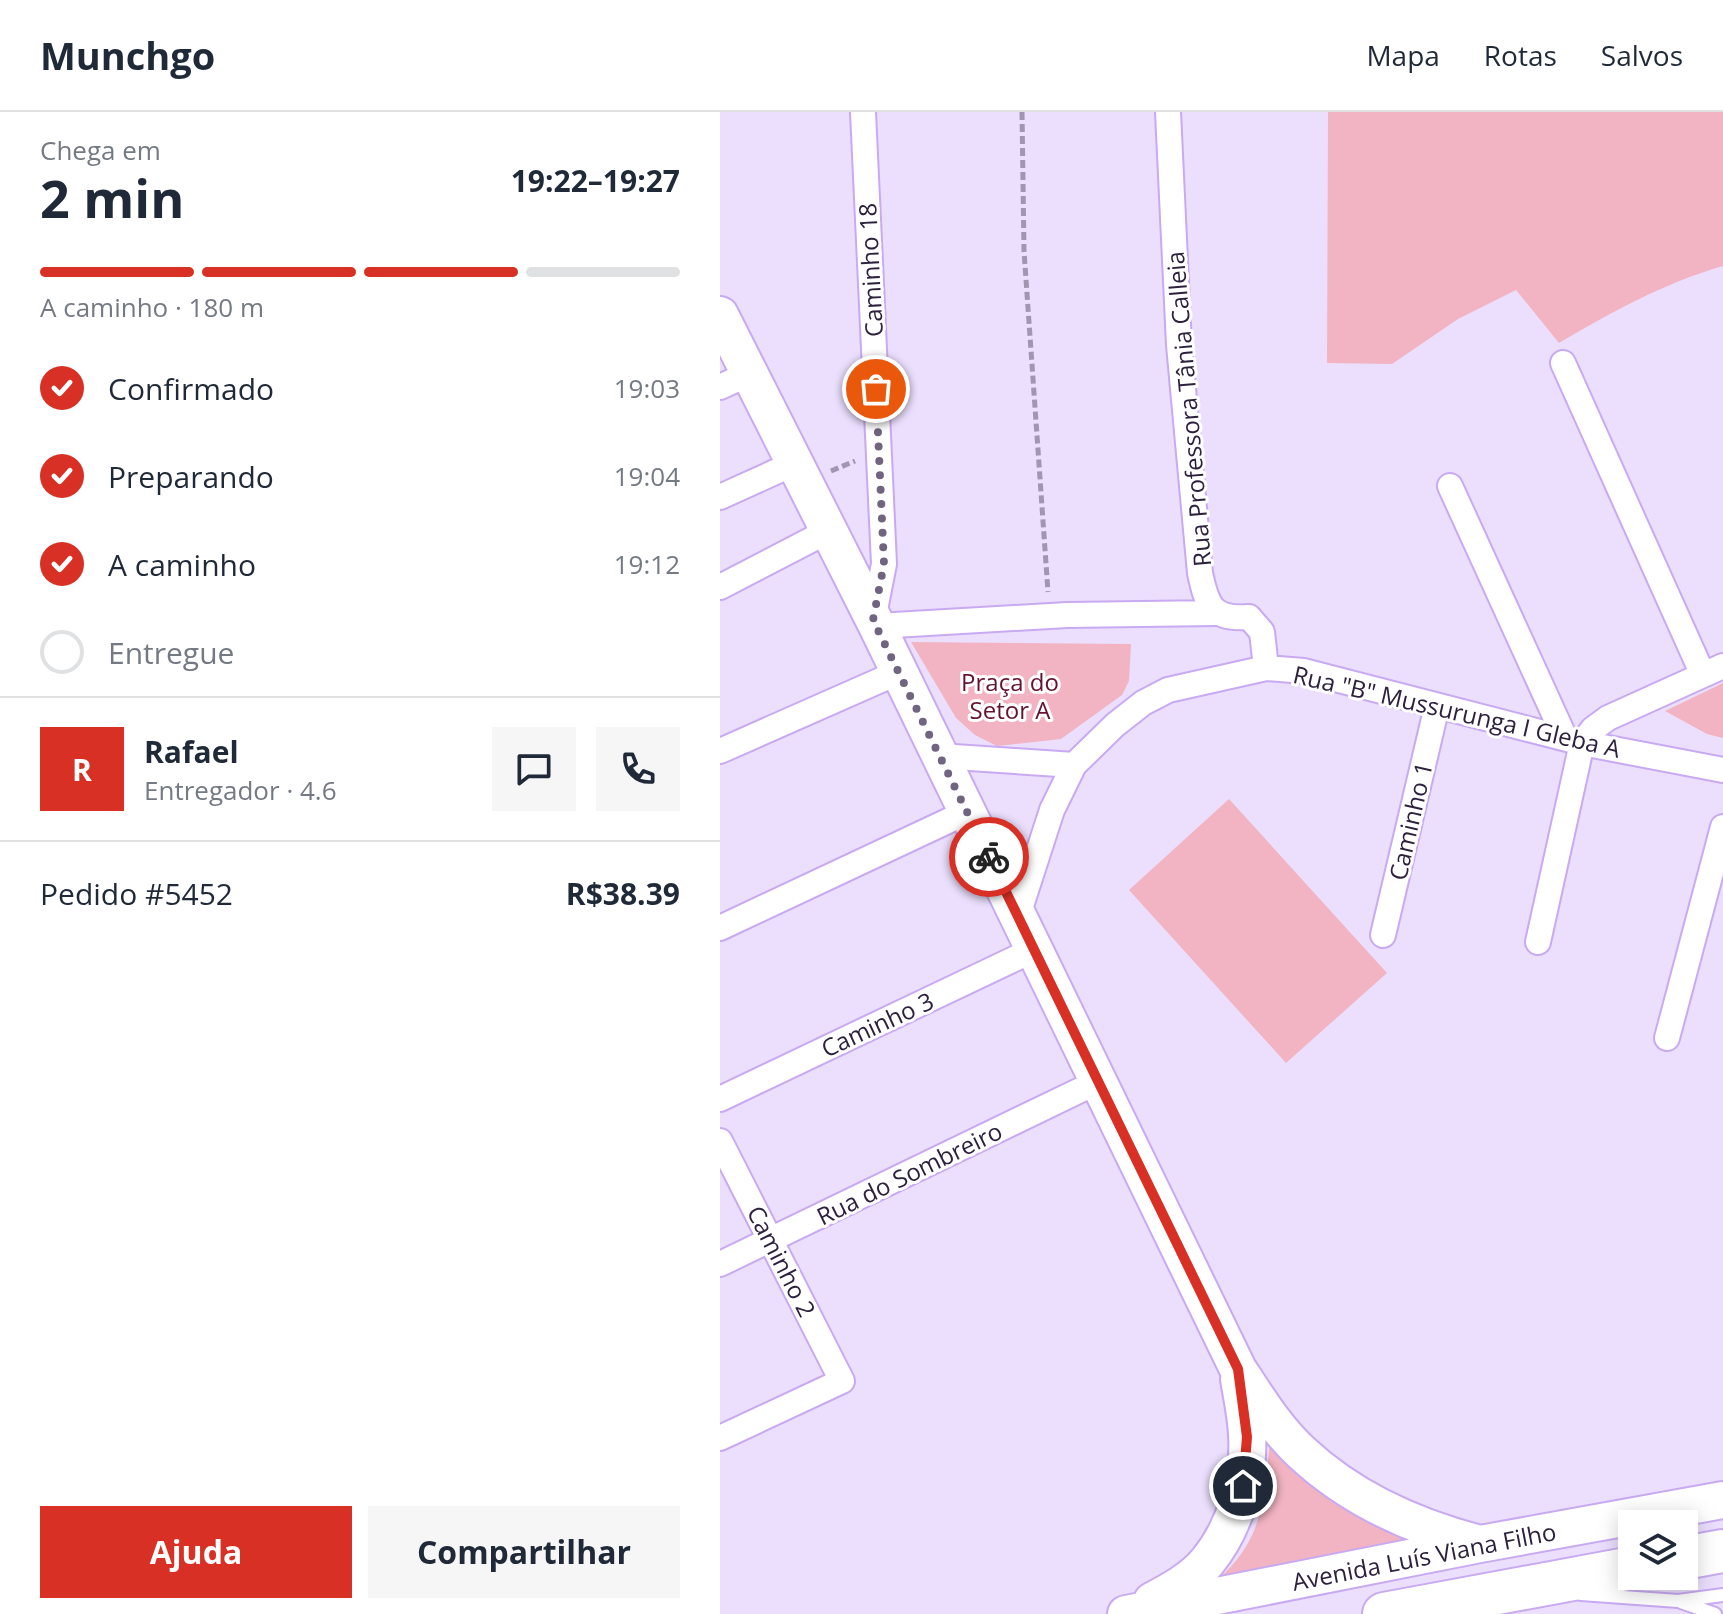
<!DOCTYPE html>
<html lang="pt">
<meta charset="utf-8">
<style>
body{margin:0;font-family:"Open Sans",sans-serif;background:#f6f6f7;color:#1f2937;height:100vh;display:flex;flex-direction:column;font-size:30px;white-space:nowrap}
*{box-sizing:border-box;margin:0}
p{font-size:26px;color:#747a83}
.icon{flex:none;width:44px;height:44px;fill:none;stroke:currentColor;stroke-width:2;stroke-linecap:round;stroke-linejoin:round}
.map{position:relative;flex:1;overflow:hidden}
.sheet{display:flex;flex-direction:column;background:#fff;width:720px}
.sheet>*{flex:none}
.fabs{position:absolute;left:898px;top:1398px;display:grid;gap:16px}
.fabs a{display:grid;place-items:center;width:80px;height:80px;border-radius:0px;background:#fff;box-shadow:0 4px 20px #0003;font-size:40px}
.pin{position:absolute;display:grid;place-items:center;width:68px;height:68px;color:#fff;margin:-34px;border:4px solid #fff;border-radius:50%;box-shadow:0 2px 8px #0007}
.courier{position:absolute;display:grid;place-items:center;width:80px;height:80px;margin:-40px;border:6px solid #d93025;border-radius:50%;background:#fff;color:#222;box-shadow:0 2px 10px #0007}
.headline em{font-style:normal;font-weight:700}
.headline div{display:flex;flex-direction:column-reverse}
.headline{display:flex;align-items:center;justify-content:space-between;height:136px;padding:0 40px}
h1{font-size:52px;font-weight:700;line-height:60px}
.bar{display:grid;grid-template-columns:repeat(4,1fr);gap:12px 8px;align-content:center;height:96px;padding:0 40px}
.bar i{height:10px;border-radius:6px;background:#e0e1e3}
.bar .selected{background:#d93025}
.bar p{grid-column:span 4}
.line{display:flex;align-items:center;gap:20px;padding:0 40px;border-top:2px solid #e0e1e3}
.line div{flex:1}
.round{display:grid;place-items:center;flex:none;width:84px;height:84px;border-radius:0px;background:#f6f6f7}
ol{padding:0 40px;list-style:none}
li{display:flex;align-items:center;gap:24px;height:88px}
li p{margin-inline-start:auto}
li .icon{padding:8px;border-radius:50%;background:#d93025;color:#fff;stroke-width:4}
li:last-child{color:#747a83}
li i{width:44px;height:44px;border:4px solid #e0e1e3;border-radius:50%}
.button{display:flex;gap:16px;margin-top:auto;padding:16px 40px}
.button a{flex:1;height:92px;border-radius:0px;background:#d93025;color:#fff;font-size:32px;font-weight:700;line-height:92px;text-align:center}
.button a+a{background:#f6f6f7;color:#1f2937}
header{display:flex;align-items:center;gap:48px;box-sizing:border-box;height:112px;padding:0 40px;background:#fff;border-bottom:2px solid #e0e1e3}
header strong{font-size:38px}
nav{display:flex;gap:44px;margin-inline-start:auto;font-size:28px}
main{display:flex;flex:1;min-height:0}
.map>svg:first-child{display:block}
.green{fill:#f2b4c2}
.lines{fill:none;stroke-linecap:round;stroke-linejoin:round}
.service-casing{stroke:#c9aaf2;stroke-width:16}
.minor-casing{stroke:#c9aaf2;stroke-width:28}
.secondary-casing{stroke:#c9aaf2;stroke-width:40}
.trunk-casing{stroke:#c9aaf2;stroke-width:46}
.path{stroke:#a195b2;stroke-width:5;stroke-dasharray:8 4;stroke-linecap:butt}
.service{stroke:#fff;stroke-width:12}
.minor{stroke:#fff;stroke-width:24}
.secondary{stroke:#fff;stroke-width:36}
.trunk{stroke:#fff;stroke-width:42}
.done{stroke:#706480;stroke-width:8;stroke-dasharray:0 14.4}
.route{stroke:#d93025;stroke-width:10}
.labels{text-anchor:middle;dominant-baseline:central;stroke-width:6;stroke-linejoin:round;paint-order:stroke}
.street-label{font-size:24px;fill:#2d213d;stroke:#fff}
.park-label{font-size:24px;fill:#651232;stroke:#fff}
</style>
<header>
<strong>Munchgo</strong>
<nav><a>Mapa</a><a>Rotas</a><a>Salvos</a></nav>
</header>
<main>
<section class="sheet">
<div class="headline"><div><h1>2 min</h1><p>Chega em</p></div><em>19:22–19:27</em></div>
<div class="bar"><i class="selected"></i><i class="selected"></i><i class="selected"></i><i></i><p>A caminho · 180 m</p></div>
<ol>
<li><svg class="icon" aria-label="check" viewBox="0 0 24 24"><path d="M5 12l5 5 9-10"/></svg>Confirmado<p>19:03</p></li>
<li><svg class="icon" aria-label="check" viewBox="0 0 24 24"><path d="M5 12l5 5 9-10"/></svg>Preparando<p>19:04</p></li>
<li><svg class="icon" aria-label="check" viewBox="0 0 24 24"><path d="M5 12l5 5 9-10"/></svg>A caminho<p>19:12</p></li>
<li><i></i>Entregue</li>
</ol>
<div class="line" style="height:144px"><b class="round" style="background:#d93025;color:#fff">R</b><div><b>Rafael</b><p>Entregador · 4.6</p></div><a class="round"><svg class="icon" aria-label="chat" viewBox="0 0 24 24"><path d="M4 5h16v11H9l-5 4z"/></svg></a><a class="round"><svg class="icon" aria-label="phone" viewBox="0 0 24 24"><path d="M5 4h4l2 5-3 2q2 4 5 5l2-3 5 2v4C11 20 4 13 5 4z"/></svg></a></div>
<div class="line" style="height:104px"><div>Pedido #5452</div><b>R$38.39</b></div>
<div class="button"><a>Ajuda</a><a>Compartilhar</a></div>
</section>
<div class="map">
<svg width="1003" height="1502" viewBox="0 0 1003 1502">
<rect width="100%" height="100%" fill="#ebdffd"/>
<path class="green" d="M608 0H1003V154C944 171 892 200 839 231L796 178 738 207 672 252 607 251Z
M191 530 411 532 409 569 402 583 341 627 277 634 255 623 236 606Z
M1003 571V626L987 622 945 599Z
M509 687 667 861 566 951 409 778Z
M550 1326 701 1432 498 1467C544 1428 545 1383 550 1326Z"/>
<g class="lines">
<defs>
<path id="service" d="M861 1482 958 1489 1003 1483
M961 1490 995 1502"/>
<path id="minor" d="M143 0 164 452 153 508
M448 0 459 233 480 461C487 494 492 508 529 505L542 520 546 556
M843 251 983 563
M0 275 28 262
M730 374 845 626
M0 385 75 351
M0 475 108 419
M157 514 347 503 496 501
M0 639 179 560
M220 644 354 653
M298 803 332 698 354 653 395 613 423 591 448 578 546 556 584 559 862 631 1003 658
M0 816 247 700
M663 823 717 594
M818 830 862 631 873 617 888 606 1003 554
M947 926 1003 715
M0 987 313 838
M0 1029 122 1269 0 1326
M0 1152 377 970"/>
<path id="secondary" d="M0 203 157 514 518 1257C537 1286 556 1317 581 1340 631 1387 694 1415 760 1432
M432 1489C451 1479 473 1467 487 1450 515 1416 530 1365 527 1322 526 1303 522 1285 519 1267
M406 1502 760 1432 1003 1388"/>
<path id="trunk" d="M964 1446 1003 1439
M664 1502 912 1456"/>
</defs>
<use href="#service" class="service-casing"/>
<use href="#minor" class="minor-casing"/>
<use href="#secondary" class="secondary-casing"/>
<use href="#trunk" class="trunk-casing"/>
<path class="path" d="M302 0 304 139 328 480
M111 359 135 349"/>
<use href="#service" class="service"/>
<use href="#minor" class="minor"/>
<use href="#secondary" class="secondary"/>
<use href="#trunk" class="trunk"/>
</g>
<g class="lines">
<path class="done" d="M156 277 164 452 153 508 269 745"/>
<path class="route" d="M269 745 518 1257 527 1325 523 1374"/>
</g>
<g class="labels">
<g class="street-label">
<text transform="translate(150 158) rotate(-93)">Caminho 18</text>
<text transform="translate(468 297) rotate(-95)">Rua Professora Tânia Calleia</text>
<text transform="translate(737 599) rotate(13)">Rua "B" Mussurunga I Gleba A</text>
<text transform="translate(690 709) rotate(-77)">Caminho 1</text>
<text transform="translate(157 912) rotate(-25)">Caminho 3</text>
<text transform="translate(189 1061) rotate(-26)">Rua do Sombreiro</text>
<text transform="translate(62 1149) rotate(63)">Caminho 2</text>
<text transform="translate(704 1444) rotate(-11)">Avenida Luís Viana Filho</text>
</g>
<g class="park-label">
<text x="290" y="569">Praça do<tspan x="290" dy="28">Setor A</tspan></text>
</g>
</g>
</svg>
<div class="fabs">
<a><svg class="icon" aria-label="layers" viewBox="0 0 24 24"><path d="M12 4l9 5-9 5-9-5zM3 14l9 5 9-5"/></svg></a>
</div>
<div class="pin" style="left:156px;top:277px;background:#ea580c"><svg class="icon" aria-label="bag" viewBox="0 0 24 24"><path d="M5 8h14l-1 12H6zM9 8a3 3 0 0 1 6 0"/></svg></div>
<div class="pin" style="left:523px;top:1374px;background:#1f2937"><svg class="icon" aria-label="home" viewBox="0 0 24 24"><path d="M3 11l9-7 9 7M6 9v11h12V9"/></svg></div>
<div class="courier" style="left:269px;top:745px"><svg class="icon" aria-label="bike" viewBox="0 0 24 24"><circle cx="6" cy="16" r="4"/><circle cx="18" cy="16" r="4"/><path d="M6 16l4-8h5l3 8M10 8l3 8H6M13 5h3"/></svg></div>
</div>
</main>
